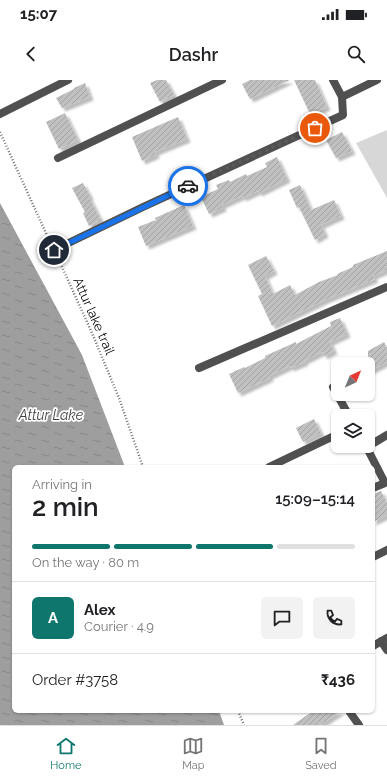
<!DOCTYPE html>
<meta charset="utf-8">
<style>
body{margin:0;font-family:Raleway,sans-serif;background:#f2f2f2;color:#202124;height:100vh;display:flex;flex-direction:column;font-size:15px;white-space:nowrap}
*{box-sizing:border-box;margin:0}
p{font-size:13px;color:#757577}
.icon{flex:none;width:22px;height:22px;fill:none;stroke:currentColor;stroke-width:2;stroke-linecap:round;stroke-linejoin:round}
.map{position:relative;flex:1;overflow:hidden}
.panel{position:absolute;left:12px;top:385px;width:363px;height:248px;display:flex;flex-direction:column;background:#fff;border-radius:6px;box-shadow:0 1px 3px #0004}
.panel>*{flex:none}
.needle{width:26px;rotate:43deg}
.controls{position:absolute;left:331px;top:277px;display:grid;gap:8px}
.controls a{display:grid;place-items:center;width:44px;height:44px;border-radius:6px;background:#fff;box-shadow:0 1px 3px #0004;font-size:20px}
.pin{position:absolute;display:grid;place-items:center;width:34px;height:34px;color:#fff;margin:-17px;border:2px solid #fff;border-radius:50%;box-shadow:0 1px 4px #0007}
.courier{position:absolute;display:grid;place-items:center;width:40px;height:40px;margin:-20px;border:3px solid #1a73e8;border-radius:50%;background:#fff;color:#222;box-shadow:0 1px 5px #0007}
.summary em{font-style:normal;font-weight:600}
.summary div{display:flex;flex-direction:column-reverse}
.summary{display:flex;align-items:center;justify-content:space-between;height:68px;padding:0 20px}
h1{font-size:26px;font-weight:600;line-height:30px}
.bar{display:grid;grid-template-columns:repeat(4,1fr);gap:6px 4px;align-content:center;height:48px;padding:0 20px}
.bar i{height:5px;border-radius:3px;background:#e0e0e0}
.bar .on{background:#0f766e}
.bar p{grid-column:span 4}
.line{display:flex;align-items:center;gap:10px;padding:0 20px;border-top:1px solid #e0e0e0}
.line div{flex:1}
.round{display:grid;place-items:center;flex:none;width:42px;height:42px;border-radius:6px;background:#f2f2f2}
.status{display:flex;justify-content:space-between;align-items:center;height:28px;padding:0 20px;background:#fff;direction:ltr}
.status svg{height:11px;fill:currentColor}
header{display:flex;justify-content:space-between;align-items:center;height:52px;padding:0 20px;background:#fff;font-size:18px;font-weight:600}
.dock{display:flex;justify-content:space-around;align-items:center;height:56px;border-top:1px solid #e0e0e0;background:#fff;font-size:11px;color:#757577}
.dock a{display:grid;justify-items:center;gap:2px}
.dock .on{color:#0f766e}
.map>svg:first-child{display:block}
.grass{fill:#d7d7d7}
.water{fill:url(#water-ripples)}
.building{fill:url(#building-hatch);filter:url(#shadow)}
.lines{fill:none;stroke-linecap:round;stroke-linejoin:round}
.path{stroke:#727272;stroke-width:2.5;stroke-dasharray:1 2;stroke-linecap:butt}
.street{stroke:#505050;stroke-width:8}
.done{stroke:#595959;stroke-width:4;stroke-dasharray:0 7.2}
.route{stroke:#1a73e8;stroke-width:5}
.labels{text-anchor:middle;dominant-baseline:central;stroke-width:3.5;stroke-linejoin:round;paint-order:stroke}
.street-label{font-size:13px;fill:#000;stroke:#fff}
.water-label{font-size:14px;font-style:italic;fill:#3f3f3f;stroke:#fff}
</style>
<div class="status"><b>15:07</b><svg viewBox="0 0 49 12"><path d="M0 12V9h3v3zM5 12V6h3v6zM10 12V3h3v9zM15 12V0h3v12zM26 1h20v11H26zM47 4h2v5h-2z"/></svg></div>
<header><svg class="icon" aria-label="back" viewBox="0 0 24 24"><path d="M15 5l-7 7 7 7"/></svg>Dashr<svg class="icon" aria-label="search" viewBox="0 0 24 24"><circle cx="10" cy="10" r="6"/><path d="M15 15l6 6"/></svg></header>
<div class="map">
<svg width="387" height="645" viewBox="0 0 387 645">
<defs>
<pattern id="water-ripples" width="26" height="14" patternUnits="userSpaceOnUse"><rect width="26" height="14" fill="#9e9e9e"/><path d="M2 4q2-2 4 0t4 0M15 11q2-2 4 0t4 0" fill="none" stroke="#868686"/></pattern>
<pattern id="building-hatch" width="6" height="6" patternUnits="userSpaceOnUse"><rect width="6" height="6" fill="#c0c0c0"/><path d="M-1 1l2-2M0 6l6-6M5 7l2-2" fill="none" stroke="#a3a3a3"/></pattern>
<filter id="shadow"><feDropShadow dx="3.5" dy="3.5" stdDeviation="1" flood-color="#0004"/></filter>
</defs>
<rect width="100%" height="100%" fill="#fff"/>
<path class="grass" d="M387 50V118L356 63Z"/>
<path class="water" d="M0 123 82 275 125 387H14V631H219L224 645H0Z"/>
<path class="building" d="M157 0H166L174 15 160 22 150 3Z
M250 0H290L250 19 242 4Z
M294 0H315L327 27 310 34Z
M85 3 90 17 62 28 56 18 74 9V8Z
M65 33 78 60 59 69 46 42Z
M178 37 187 59 155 72 156 75 142 81 132 57Z
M342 52 352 71 336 78 326 60Z
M277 77 287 99 259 113 258 111 243 118 242 116 222 125 223 128 209 134 201 117 218 109 216 105 229 100 230 102 246 94 247 96 267 87 265 83Z
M83 103 90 116 89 117 101 140 89 146 83 133 85 132 72 108Z
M300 105 311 130 334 120 341 136 321 145 325 154 315 160 299 127 297 128 289 110Z
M184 125 193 146 146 166 138 147 156 140 155 138Z
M387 171V190L373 196 375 199 325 220 272 246 258 216 262 214 248 185 266 176 274 191 265 196 273 214 290 205 295 215 319 202 338 195 337 194 353 187V185Z
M340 238 347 254 330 262 334 271 324 276 322 272 304 281 305 282 291 288 290 286 269 296 270 298 238 313 229 294 244 287 245 288 265 278V276L296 262V264L331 246 330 242Z
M384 262 387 268V282L368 292V271Z
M314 339 321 353 303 362 296 348Z
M381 411 387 423V435L373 442V414Z
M313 631H341L320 645H293Z"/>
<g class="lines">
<path class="path" d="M0 52 50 162
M58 178 92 253 119 318 143 387
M238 631 244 645"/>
<path class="street" d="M333 0 342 17 377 0
M0 34 68 0
M58 78 222 0
M54 170 143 127 343 35 342 17
M199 288 387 207
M333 307 349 336
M366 366 385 403 373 408
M367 367 387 355
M269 387 338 354
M373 477 387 470
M381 561 387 570
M373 566 387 558
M349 631 359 645"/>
</g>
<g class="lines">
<path class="done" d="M188 106 315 48"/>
<path class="route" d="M54 170 188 106"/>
</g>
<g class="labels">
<g class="street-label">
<text transform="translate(94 236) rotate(66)">Attur lake trail</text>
</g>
<g class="water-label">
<text x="51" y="335">Attur Lake</text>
</g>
</g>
</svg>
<div class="controls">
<a><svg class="needle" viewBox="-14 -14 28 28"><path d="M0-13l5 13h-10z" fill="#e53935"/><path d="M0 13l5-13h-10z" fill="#757577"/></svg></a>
<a><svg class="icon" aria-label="layers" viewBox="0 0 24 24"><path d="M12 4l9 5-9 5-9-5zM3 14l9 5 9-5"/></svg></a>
</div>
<div class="pin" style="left:315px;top:48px;background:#ea580c"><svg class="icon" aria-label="bag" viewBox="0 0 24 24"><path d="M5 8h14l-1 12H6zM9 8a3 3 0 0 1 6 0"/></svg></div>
<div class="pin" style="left:54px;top:170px;background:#1f2937"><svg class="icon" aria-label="home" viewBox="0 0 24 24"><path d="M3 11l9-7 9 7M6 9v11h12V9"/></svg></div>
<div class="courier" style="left:188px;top:106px"><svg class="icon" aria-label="car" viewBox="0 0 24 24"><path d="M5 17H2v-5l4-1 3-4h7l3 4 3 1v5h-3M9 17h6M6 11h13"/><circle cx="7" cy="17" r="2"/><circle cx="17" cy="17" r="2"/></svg></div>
<section class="panel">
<div class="summary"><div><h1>2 min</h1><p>Arriving in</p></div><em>15:09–15:14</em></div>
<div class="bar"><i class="on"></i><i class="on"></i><i class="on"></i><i></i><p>On the way · 80 m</p></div>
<div class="line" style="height:72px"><b class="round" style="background:#0f766e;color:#fff">A</b><div><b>Alex</b><p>Courier · 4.9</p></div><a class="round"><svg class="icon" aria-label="chat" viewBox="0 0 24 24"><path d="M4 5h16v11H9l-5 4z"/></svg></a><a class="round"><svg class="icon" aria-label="phone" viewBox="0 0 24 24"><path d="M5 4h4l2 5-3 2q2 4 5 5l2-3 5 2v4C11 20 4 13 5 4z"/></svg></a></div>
<div class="line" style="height:52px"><div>Order #3758</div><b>₹436</b></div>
</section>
</div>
<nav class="dock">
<a class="on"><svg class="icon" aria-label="home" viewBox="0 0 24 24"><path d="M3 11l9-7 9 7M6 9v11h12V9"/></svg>Home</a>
<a><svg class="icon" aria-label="map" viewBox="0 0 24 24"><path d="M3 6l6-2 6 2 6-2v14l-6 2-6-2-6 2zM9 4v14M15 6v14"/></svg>Map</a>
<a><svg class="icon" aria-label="saved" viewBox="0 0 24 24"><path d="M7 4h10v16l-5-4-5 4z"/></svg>Saved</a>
</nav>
